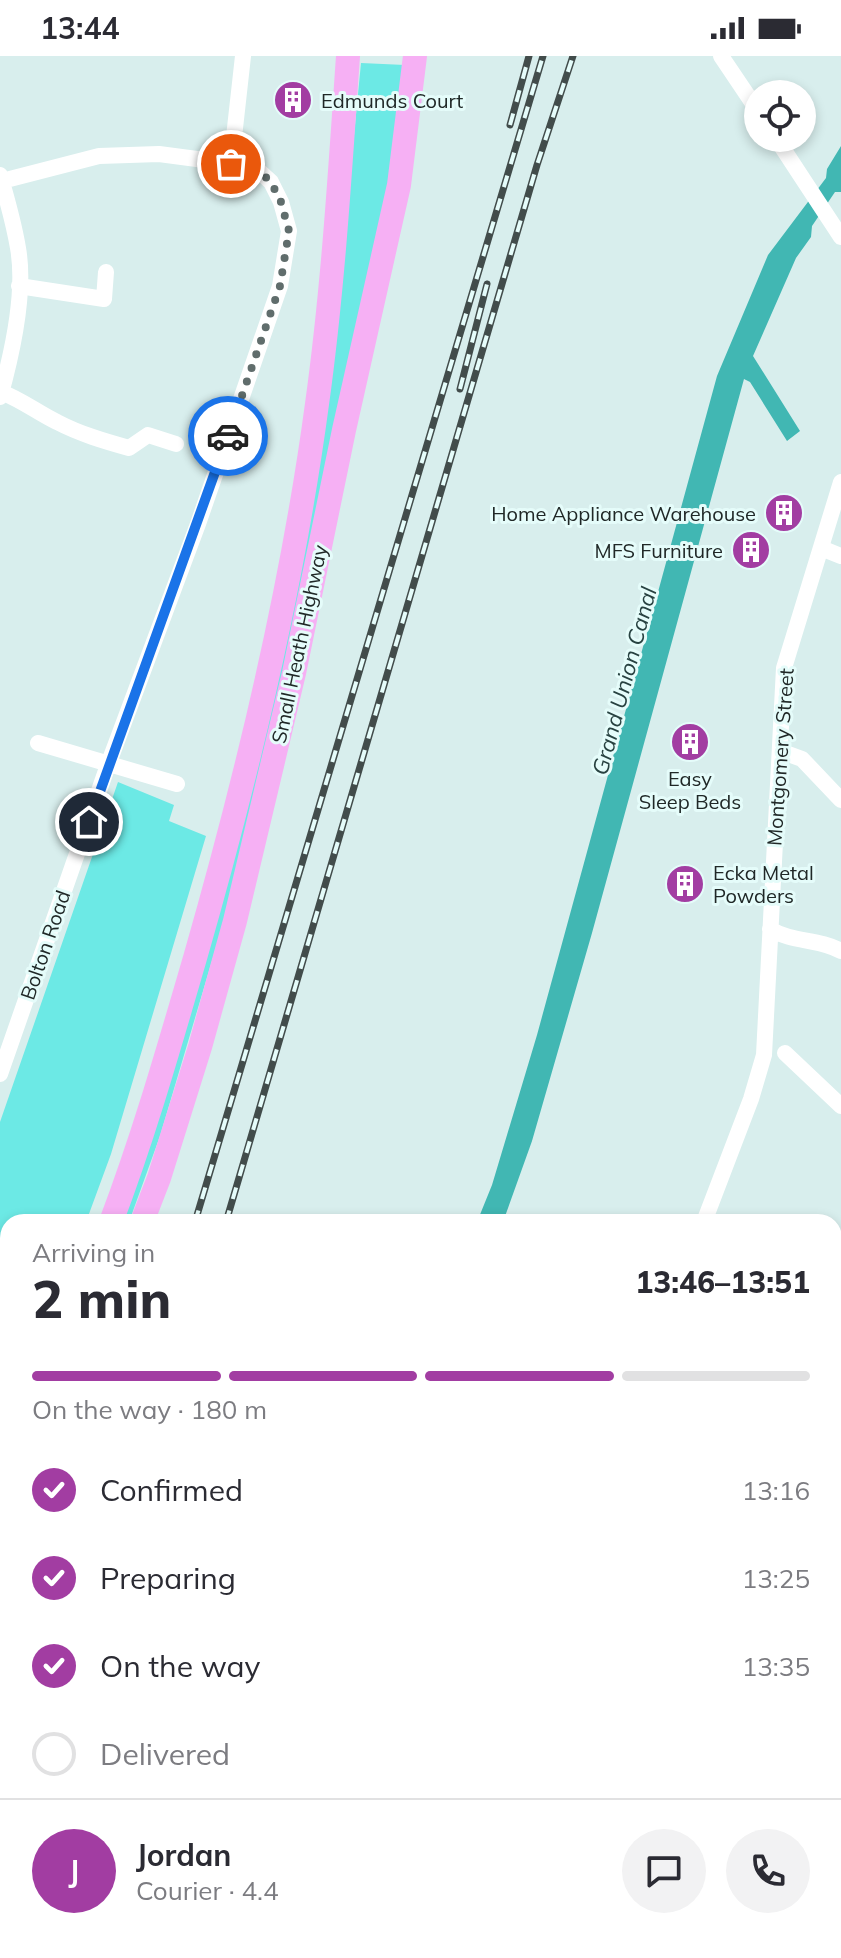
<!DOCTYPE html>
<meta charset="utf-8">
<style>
body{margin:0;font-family:Mulish,sans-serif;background:#f2f2f3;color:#2b2b33;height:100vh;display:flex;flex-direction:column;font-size:30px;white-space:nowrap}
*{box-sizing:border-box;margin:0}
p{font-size:26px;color:#7c7c81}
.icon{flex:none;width:44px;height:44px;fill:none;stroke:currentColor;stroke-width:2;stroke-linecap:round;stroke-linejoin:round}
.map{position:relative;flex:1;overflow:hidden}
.side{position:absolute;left:0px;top:1158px;width:842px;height:744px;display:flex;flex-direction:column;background:#fff;border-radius:24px 24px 0 0;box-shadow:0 4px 12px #0003}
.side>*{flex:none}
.tools{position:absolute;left:744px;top:24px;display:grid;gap:16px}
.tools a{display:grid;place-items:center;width:72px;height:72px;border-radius:50%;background:#fff;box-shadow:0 4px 12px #0003;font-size:40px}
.pin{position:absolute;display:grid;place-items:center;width:68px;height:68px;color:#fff;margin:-34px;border:4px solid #fff;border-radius:50%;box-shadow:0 2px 8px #0007}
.courier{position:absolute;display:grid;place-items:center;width:80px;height:80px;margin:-40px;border:6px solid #1a73e8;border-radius:50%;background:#fff;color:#222;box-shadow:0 2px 10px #0007}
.summary em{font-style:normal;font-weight:800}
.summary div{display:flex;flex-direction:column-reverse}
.summary{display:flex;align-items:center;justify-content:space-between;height:136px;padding:0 32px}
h1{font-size:52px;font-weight:800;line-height:60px}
.bar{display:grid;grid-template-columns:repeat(4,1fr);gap:12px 8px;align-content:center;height:96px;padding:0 32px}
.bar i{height:10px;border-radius:6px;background:#e1e1e2}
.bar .on{background:#a23da2}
.bar p{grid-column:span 4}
.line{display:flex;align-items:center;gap:20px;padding:0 32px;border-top:2px solid #e1e1e2}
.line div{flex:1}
.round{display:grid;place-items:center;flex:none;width:84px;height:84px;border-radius:42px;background:#f2f2f3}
ol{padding:0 32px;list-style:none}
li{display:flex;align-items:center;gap:24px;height:88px}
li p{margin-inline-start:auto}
li .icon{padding:8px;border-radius:50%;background:#a23da2;color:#fff;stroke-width:4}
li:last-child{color:#7c7c81}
li i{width:44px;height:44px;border:4px solid #e1e1e2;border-radius:50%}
.status{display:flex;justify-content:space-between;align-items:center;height:56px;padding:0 40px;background:#fff;direction:ltr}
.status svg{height:22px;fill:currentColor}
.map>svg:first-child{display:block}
.green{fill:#6ce9e5}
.water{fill:#41b7b3}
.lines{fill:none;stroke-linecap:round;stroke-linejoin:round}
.minor{stroke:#fff;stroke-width:16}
.highway{stroke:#f6b0f4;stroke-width:24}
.rail-casing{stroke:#424c4b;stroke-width:7}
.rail{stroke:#e5fcfa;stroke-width:4;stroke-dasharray:12;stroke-linecap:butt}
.done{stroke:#606d6c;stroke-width:8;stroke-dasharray:0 14.4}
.route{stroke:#1a73e8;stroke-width:10}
.labels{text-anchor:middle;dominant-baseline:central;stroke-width:6;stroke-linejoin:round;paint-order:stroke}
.poi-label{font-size:20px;fill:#202827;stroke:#e5fcfa;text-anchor:start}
.street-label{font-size:20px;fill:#202827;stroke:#e5fcfa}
.water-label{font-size:22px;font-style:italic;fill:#284241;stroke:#e5fcfa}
</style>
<div class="status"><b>13:44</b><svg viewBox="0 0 49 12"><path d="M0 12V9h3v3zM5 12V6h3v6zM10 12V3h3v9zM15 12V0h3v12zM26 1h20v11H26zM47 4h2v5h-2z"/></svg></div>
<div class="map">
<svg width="841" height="1902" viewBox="0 0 841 1902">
<rect width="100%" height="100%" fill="#d8eeed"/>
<path class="green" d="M361 7 405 9 387 148 284 621 225 861 160 1080 129 1166H119L207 885 344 183Z
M118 726 174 749 169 765 206 780 111 1098 86 1166H8V1374L0 1395V1066Z
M841 1342V1902H724L719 1894H834V1360Z
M8 1634V1674L0 1703V1643Z"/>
<path class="water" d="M841 90V136H835L812 170 811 181 796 202 753 300 800 375 787 385 750 326 744 323 592 877 532 1085 503 1166H477L492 1129 537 979 717 320 768 199 826 122 827 113Z"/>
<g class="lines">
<path class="minor" d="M721 0 758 55
M776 82 841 181
M231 108 243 0
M0 119C7 143 14 168 18 192 26 237 12 298 0 341
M19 230 104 243 106 216
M1 336C22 344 38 357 57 366 80 378 104 385 129 392L148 379 176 388
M821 492 841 500
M38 687 177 728
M780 695 802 703 841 744
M770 873C793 887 818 882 841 895
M785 997 841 1050
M0 1018 108 709 198 468 280 230 289 175 281 146 271 126 259 115 227 107 159 98 99 100 2 125
M704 1166 751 1043 764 999 784 612 841 426
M834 1318 841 1299
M703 1894 708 1902
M358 1902 362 1894
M522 1902 526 1894"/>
<path class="highway" d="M111 1166C144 1079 169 991 195 902 247 721 292 535 317 348 333 233 340 116 348 0
M142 1166 159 1122 200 991 235 865 294 617 344 374 399 129 415 0
M0 1453 8 1434
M0 1519 8 1501"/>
<defs>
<path id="rail" d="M510 69 529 0
M460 333 487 228
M195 1166 543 0
M226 1166 537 109 573 0
M0 1791 8 1764
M0 1825 8 1800
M0 1873 8 1849
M1 1902 8 1882"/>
</defs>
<use href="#rail" class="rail-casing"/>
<use href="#rail" class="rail"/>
</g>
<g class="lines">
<path class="done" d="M228 380 280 230 289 175 281 146 271 126 259 115 231 108"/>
<path class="route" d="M89 766 228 380"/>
</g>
<defs>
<symbol id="building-disc" viewBox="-11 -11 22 22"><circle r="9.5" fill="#a23da2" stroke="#e5fcfa"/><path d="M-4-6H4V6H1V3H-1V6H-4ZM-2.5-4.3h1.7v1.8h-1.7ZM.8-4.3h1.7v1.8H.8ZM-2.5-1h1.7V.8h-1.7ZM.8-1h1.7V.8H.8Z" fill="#fff"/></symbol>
</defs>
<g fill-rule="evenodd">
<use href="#building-disc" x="271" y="22" width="44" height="44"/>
<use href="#building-disc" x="762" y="435" width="44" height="44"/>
<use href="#building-disc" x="729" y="472" width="44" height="44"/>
<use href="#building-disc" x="668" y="664" width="44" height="44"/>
<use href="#building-disc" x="663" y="806" width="44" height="44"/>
</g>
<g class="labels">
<g class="poi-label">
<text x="321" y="44">Edmunds Court</text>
<text x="756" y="457" text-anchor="end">Home Appliance Warehouse</text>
<text x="723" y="494" text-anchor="end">MFS Furniture</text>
<text x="690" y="722" text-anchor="middle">Easy<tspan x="690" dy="23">Sleep Beds</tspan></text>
<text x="713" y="816">Ecka Metal<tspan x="713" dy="23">Powders</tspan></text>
</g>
<g class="street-label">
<text transform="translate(299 588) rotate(-78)">Small Heath Highway</text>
<text transform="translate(780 701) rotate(-86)">Montgomery Street</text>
<text transform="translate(45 889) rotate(-71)">Bolton Road</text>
</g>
<g class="water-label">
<text transform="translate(624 625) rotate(-75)">Grand Union Canal</text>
</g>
</g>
</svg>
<div class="tools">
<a><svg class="icon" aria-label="locate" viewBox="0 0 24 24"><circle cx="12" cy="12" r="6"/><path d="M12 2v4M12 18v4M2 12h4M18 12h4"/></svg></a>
</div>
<div class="pin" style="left:231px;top:108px;background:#ea580c"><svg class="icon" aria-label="bag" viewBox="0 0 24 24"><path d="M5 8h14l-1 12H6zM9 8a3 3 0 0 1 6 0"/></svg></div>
<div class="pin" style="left:89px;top:766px;background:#1f2937"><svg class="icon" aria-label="home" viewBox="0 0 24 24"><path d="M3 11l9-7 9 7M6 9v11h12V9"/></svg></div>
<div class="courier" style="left:228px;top:380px"><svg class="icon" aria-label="car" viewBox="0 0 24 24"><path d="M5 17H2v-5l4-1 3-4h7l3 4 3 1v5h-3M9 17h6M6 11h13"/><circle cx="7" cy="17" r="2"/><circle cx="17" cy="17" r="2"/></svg></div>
<section class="side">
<div class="summary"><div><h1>2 min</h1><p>Arriving in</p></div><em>13:46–13:51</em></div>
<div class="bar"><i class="on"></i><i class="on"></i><i class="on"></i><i></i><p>On the way · 180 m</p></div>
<ol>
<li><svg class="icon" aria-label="check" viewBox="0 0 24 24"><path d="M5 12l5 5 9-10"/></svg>Confirmed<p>13:16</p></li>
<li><svg class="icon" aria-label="check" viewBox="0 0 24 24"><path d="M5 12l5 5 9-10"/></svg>Preparing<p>13:25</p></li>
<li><svg class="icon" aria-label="check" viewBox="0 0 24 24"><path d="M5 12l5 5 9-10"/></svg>On the way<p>13:35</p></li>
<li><i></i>Delivered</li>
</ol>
<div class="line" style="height:144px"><b class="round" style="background:#a23da2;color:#fff">J</b><div><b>Jordan</b><p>Courier · 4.4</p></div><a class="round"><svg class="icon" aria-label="chat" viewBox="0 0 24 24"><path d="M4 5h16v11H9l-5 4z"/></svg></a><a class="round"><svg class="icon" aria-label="phone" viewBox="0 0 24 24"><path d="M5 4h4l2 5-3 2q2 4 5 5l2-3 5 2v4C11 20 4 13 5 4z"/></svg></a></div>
</section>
</div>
